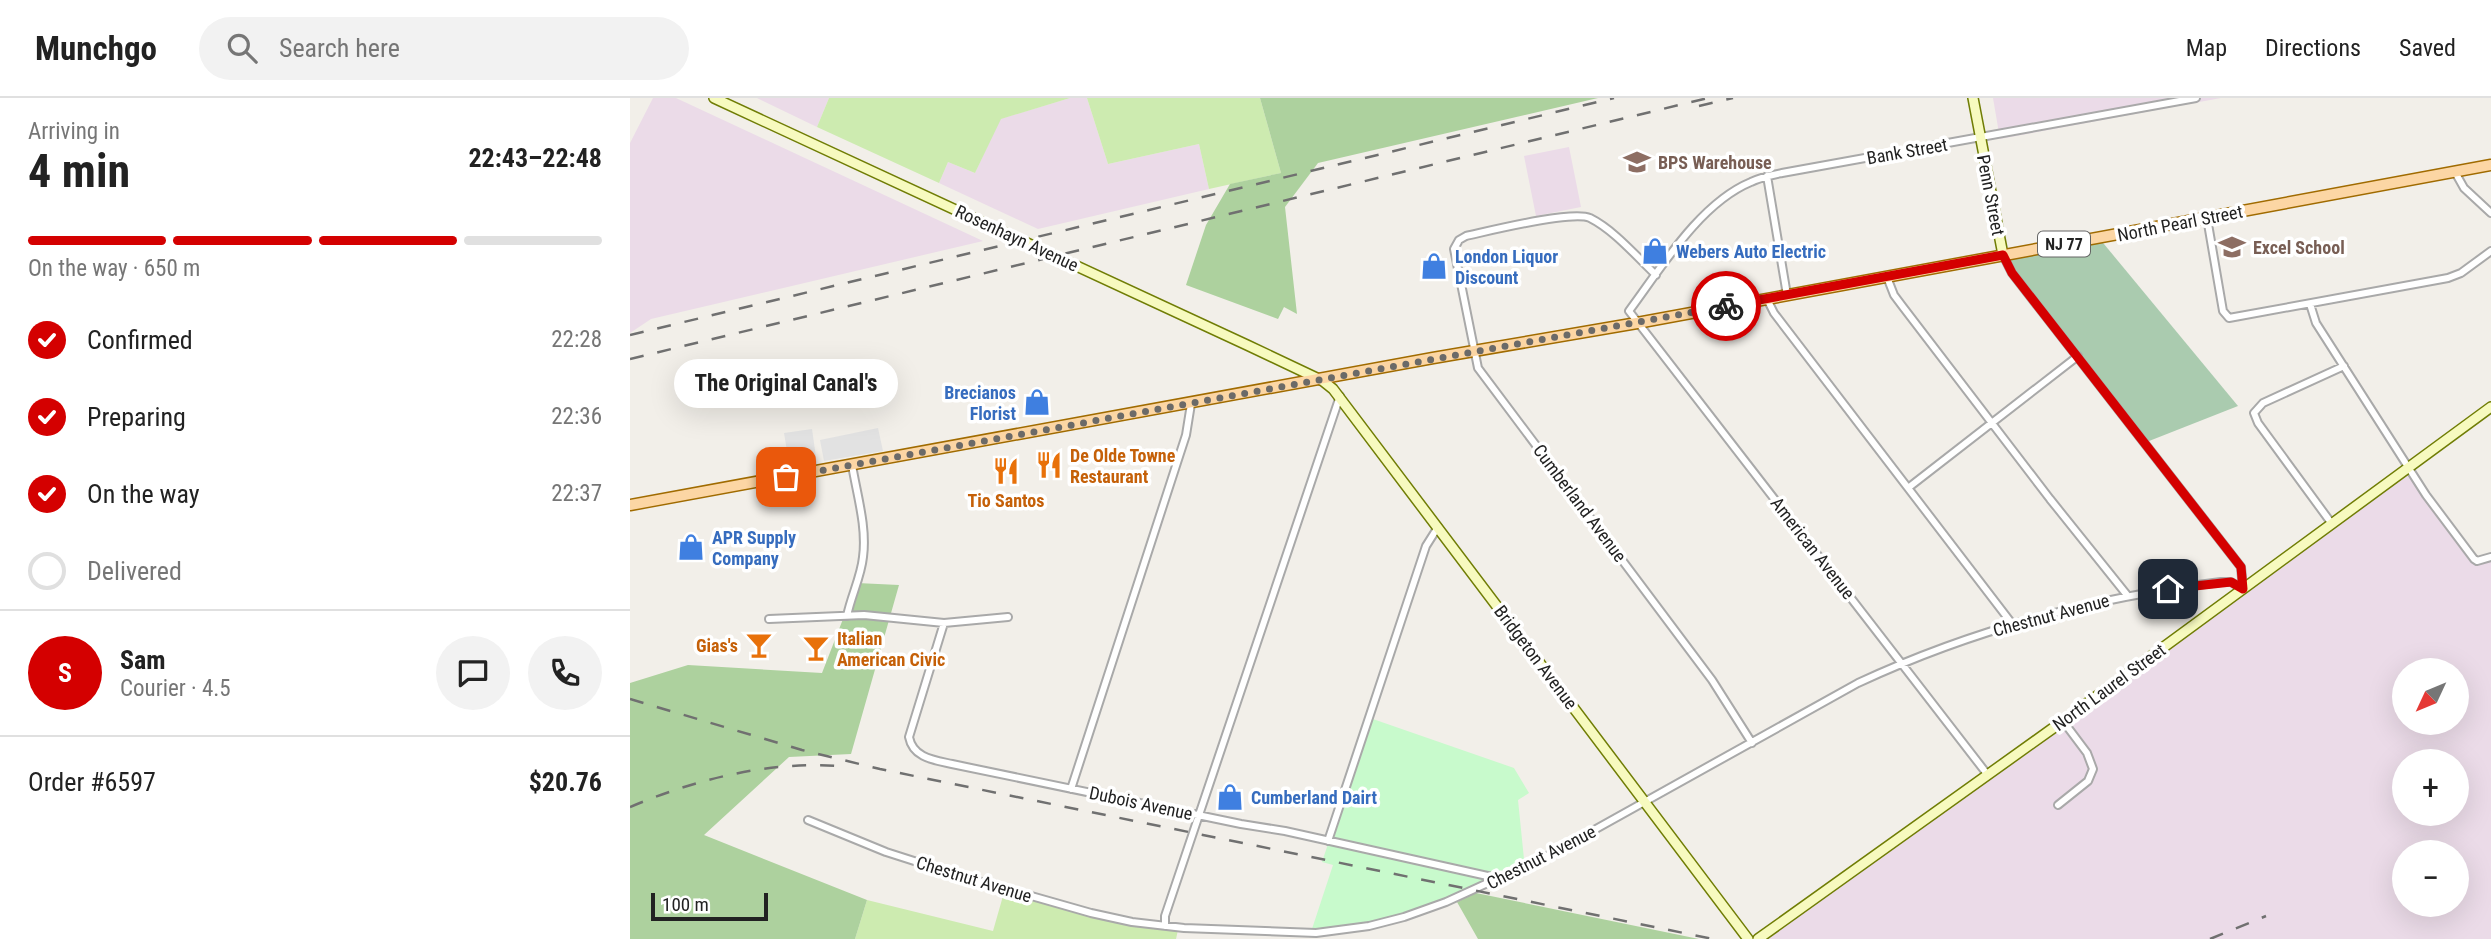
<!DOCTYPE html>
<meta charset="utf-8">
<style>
body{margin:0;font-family:"Roboto Condensed",sans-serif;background:#f2f2f2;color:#222;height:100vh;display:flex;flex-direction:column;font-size:26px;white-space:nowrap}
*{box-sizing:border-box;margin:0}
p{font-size:23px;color:#767676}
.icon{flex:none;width:38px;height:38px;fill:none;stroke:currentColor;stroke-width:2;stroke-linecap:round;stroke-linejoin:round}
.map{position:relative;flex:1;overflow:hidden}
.panel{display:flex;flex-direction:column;background:#fff;width:630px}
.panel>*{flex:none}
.needle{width:46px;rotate:226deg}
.fabs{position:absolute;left:1762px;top:560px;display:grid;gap:14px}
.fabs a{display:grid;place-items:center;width:77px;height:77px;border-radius:50%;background:#fff;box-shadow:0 7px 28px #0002;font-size:35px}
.scale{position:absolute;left:21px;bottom:18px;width:117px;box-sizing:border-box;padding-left:7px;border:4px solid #222;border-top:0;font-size:19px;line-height:24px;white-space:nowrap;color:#222;-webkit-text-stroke:5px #fff;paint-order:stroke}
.pin{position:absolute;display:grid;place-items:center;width:60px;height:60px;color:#fff;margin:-30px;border-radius:14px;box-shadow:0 4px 10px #0006}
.courier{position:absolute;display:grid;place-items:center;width:70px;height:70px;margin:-35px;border:5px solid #d40000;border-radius:50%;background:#fff;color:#222;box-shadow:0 2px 9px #0007}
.bubble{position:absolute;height:49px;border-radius:24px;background:#fff;box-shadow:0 7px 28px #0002;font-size:23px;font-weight:700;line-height:49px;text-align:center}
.overview em{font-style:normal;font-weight:700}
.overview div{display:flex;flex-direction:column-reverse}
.overview{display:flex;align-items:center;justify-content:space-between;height:119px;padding:0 28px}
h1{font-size:46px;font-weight:700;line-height:52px}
.bar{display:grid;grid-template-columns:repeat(4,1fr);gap:10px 7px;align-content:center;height:84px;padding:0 28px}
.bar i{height:9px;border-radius:5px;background:#e0e0e0}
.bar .active{background:#d40000}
.bar p{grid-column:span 4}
.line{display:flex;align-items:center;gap:18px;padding:0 28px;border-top:2px solid #e0e0e0}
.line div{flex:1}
.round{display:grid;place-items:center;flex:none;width:74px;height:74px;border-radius:37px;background:#f2f2f2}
ol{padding:0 28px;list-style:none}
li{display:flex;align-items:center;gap:21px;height:77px}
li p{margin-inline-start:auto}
li .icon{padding:7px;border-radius:50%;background:#d40000;color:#fff;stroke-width:4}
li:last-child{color:#767676}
li i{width:38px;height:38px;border:4px solid #e0e0e0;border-radius:50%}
header{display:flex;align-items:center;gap:42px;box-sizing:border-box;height:98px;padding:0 35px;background:#fff;border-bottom:2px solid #e0e0e0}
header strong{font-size:33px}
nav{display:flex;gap:38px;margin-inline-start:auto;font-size:24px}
.search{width:490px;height:63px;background:#f2f2f2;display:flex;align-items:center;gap:18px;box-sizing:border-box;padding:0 24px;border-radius:38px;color:#767676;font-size:26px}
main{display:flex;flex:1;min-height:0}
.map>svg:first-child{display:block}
.industrial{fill:#ebdbe8;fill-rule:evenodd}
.grass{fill:#cdebb0}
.forest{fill:#add19e}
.cemetery{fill:#aacbaf}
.park{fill:#c8facc}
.parking{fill:#e2e2e2}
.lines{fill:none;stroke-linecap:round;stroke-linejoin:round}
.street-casing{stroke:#a9a9a9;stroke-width:10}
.secondary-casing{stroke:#707d05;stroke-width:12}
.primary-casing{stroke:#a06b00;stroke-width:13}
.street{stroke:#fff;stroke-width:6}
.secondary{stroke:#f7fabf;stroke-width:9}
.primary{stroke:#fcd6a4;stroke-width:10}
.rail{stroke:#707070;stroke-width:2.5;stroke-dasharray:14 14;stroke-linecap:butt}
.done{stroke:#6b6a68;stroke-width:7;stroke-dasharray:0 12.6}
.route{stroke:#d40000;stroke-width:9}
.labels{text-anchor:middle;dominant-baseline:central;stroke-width:7;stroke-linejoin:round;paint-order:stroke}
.shield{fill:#fff;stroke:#646464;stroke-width:2}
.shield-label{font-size:16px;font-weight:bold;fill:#222}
.street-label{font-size:18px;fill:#222;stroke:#fff}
.education-label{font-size:18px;font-weight:bold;fill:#785e54;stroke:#fff;text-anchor:start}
.shop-label{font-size:18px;font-weight:bold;fill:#366cbe;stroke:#fff;text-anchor:start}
.food-label{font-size:18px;font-weight:bold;fill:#c56008;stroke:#fff;text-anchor:start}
</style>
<header>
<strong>Munchgo</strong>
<div class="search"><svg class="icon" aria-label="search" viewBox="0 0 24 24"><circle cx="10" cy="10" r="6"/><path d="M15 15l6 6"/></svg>Search here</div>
<nav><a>Map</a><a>Directions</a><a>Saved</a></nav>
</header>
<main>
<section class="panel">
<div class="overview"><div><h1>4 min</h1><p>Arriving in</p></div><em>22:43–22:48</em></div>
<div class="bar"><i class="active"></i><i class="active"></i><i class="active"></i><i></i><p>On the way · 650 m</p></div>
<ol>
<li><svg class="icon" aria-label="check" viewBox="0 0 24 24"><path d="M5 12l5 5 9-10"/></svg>Confirmed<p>22:28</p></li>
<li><svg class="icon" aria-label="check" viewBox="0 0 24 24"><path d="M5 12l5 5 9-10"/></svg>Preparing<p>22:36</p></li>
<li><svg class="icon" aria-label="check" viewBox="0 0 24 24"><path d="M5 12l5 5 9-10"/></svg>On the way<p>22:37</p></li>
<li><i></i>Delivered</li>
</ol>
<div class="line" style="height:126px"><b class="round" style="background:#d40000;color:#fff">S</b><div><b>Sam</b><p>Courier · 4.5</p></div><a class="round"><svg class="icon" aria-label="chat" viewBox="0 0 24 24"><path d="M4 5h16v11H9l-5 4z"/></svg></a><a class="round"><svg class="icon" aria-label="phone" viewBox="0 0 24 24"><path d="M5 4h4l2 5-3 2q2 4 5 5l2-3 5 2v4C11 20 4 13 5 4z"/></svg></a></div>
<div class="line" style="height:91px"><div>Order #6597</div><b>$20.76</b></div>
</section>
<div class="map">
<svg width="1861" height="841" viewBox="0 0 1861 841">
<rect width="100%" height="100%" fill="#f2efe9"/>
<path class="industrial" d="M23 0H46L353 143 21 221 0 235V45Z
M127 0H199L187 29Z
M440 0H457L478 66 569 46 579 91 408 131 309 85 318 64 345 75 370 21Z
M1363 0H1591L1370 41Z
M939 49 951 109 906 118 894 58Z
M1779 370 1844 461 1861 459V841H1128ZM1774 572H1827V625H1774ZM1774 663H1827V716H1774ZM1774 754H1827V807H1774Z"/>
<path class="grass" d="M199 0H440L371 21 345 75 318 64 309 85 187 29Z
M457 0H630L651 75 579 91 569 46 478 66Z
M375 791 426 808 548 832 546 841H225L237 802 363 833Z"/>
<path class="forest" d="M630 0H968L688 65 655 109 667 216 654 209 648 221 556 187 576 127 600 86 651 75Z
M227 485 269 487 221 656 159 659 74 737 237 802 225 841H0V585L58 567 192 575Z
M846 795 1069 841H848L827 804Z"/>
<path class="cemetery" d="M1469 140 1608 308 1514 345 1409 208 1373 157Z"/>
<path class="park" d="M740 620 884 670 899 695 888 702 895 771 827 804 680 837 703 767 692 764Z"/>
<path class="parking" d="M248 330 253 353 194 363 190 342Z
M182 331 187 366 160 371 154 335Z"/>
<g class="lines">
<defs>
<path id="street" d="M1825 74 1834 90 1861 115
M1137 78 1157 197
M1577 120 1593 213 1599 220 1818 180 1831 175 1861 153
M1026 177C1006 158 984 132 960 120 942 112 859 133 836 138L829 142 824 151 848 270 1082 582 1122 645
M1257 179 1264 197 1273 209 1420 401 1497 497
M1137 201 1144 215 1383 527
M1680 206 1686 225 1796 397 1844 461 1847 463 1861 459
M1278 390 1448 258
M1702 426 1628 325 1624 315 1633 305 1714 268
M217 518C221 498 231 479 233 459 237 429 227 397 222 367
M139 521 234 517 314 525 378 519
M314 525 279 639C283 660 304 662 322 666L611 726 655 733 871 781
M1357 676 999 213C1031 170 1070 105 1121 84 1131 79 1142 77 1152 75L1566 0
M441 691 556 337 561 306
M1428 707 1458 683 1463 671 1457 655 1433 623
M178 722 256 754 331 778 461 815 502 824 554 830 686 835 739 828 774 819 816 804 921 756 1228 585C1342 532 1466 499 1591 484H1601L1613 491 1611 469 1382 175 1373 157
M698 743 796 448 808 429
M535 828V818L710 298"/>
<path id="secondary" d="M84 0 617 247 693 283 703 291 1118 841
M1343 0 1373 157
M1128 841 1433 623 1861 309"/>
<path id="primary" d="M0 407 803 260 1007 225 1861 67"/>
</defs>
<use href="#street" class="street-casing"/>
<use href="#secondary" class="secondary-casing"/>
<use href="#primary" class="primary-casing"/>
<use href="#street" class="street"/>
<use href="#secondary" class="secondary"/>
<use href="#primary" class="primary"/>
<path class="rail" d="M1069 8 1103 0
M0 237 984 0
M0 261 1078 0
M0 601 172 652 250 671 1083 841
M0 709C64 682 137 663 208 668
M1580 841 1636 818"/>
</g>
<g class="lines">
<path class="done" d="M156 379 1096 208"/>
<path class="route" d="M1096 208 1373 157 1382 175 1611 469 1613 491 1601 484 1538 491"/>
</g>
<defs>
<symbol id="school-bare" viewBox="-9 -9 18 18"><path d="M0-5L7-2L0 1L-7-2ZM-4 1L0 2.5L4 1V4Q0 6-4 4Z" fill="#8d6e63" stroke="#fff" stroke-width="2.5" paint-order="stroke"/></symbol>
<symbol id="shop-bare" viewBox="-9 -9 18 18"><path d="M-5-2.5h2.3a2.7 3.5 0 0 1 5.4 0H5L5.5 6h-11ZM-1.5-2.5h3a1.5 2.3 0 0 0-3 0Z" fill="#3f7fe0" stroke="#fff" stroke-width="2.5" paint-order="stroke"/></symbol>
<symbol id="restaurant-bare" viewBox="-9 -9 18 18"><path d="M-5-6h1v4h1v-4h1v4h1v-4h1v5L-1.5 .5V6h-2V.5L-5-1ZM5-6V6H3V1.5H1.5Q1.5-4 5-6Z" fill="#e8710a" stroke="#fff" stroke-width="2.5" paint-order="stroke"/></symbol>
<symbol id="bar-bare" viewBox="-9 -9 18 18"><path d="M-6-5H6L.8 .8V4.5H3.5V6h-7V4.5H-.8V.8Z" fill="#e8710a" stroke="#fff" stroke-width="2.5" paint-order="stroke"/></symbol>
</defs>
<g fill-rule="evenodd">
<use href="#school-bare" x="988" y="45" width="38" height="38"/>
<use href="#school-bare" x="1583" y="130" width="38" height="38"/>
<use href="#shop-bare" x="1006" y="134" width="38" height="38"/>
<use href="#shop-bare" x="785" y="149" width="38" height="38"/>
<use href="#shop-bare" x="388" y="285" width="38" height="38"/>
<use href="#restaurant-bare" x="400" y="348" width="38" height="38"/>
<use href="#restaurant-bare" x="357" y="354" width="38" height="38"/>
<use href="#shop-bare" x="42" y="430" width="38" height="38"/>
<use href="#bar-bare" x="110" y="528" width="38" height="38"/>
<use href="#bar-bare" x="167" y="531" width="38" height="38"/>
<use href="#shop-bare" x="581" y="680" width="38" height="38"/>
</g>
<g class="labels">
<rect class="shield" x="1408" y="133.5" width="52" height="25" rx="5"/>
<g class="shield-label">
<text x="1434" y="146">NJ 77</text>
</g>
<g class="street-label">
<text transform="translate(1277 53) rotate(-10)">Bank Street</text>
<text transform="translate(1361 97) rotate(79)">Penn Street</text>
<text transform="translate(1550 125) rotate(-11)">North Pearl Street</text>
<text transform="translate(387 140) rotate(25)">Rosenhayn Avenue</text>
<text transform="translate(950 405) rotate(53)">Cumberland Avenue</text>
<text transform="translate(1183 450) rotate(52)">American Avenue</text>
<text transform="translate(1421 517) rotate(-15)">Chestnut Avenue</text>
<text transform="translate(906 559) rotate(53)">Bridgeton Avenue</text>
<text transform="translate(1479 589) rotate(-36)">North Laurel Street</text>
<text transform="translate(511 705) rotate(12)">Dubois Avenue</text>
<text transform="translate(911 759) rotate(-27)">Chestnut Avenue</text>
<text transform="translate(344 781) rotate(17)">Chestnut Avenue</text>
</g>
<g class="education-label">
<text x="1028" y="64">BPS Warehouse</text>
<text x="1623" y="149">Excel School</text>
</g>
<g class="shop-label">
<text x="1046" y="153">Webers Auto Electric</text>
<text x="825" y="158">London Liquor<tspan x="825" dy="21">Discount</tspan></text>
<text x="386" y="294" text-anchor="end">Brecianos<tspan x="386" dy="21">Florist</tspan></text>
<text x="82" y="439">APR Supply<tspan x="82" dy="21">Company</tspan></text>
<text x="621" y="699">Cumberland Dairt</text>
</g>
<g class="food-label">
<text x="440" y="357">De Olde Towne<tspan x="440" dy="21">Restaurant</tspan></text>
<text x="376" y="402" text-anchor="middle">Tio Santos</text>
<text x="207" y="540">Italian<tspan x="207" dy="21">American Civic</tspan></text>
<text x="108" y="547" text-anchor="end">Gias's</text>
</g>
</g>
</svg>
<div class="fabs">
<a><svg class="needle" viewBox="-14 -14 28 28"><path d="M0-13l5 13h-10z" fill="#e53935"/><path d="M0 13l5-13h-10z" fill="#767676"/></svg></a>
<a>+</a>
<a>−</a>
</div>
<div class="scale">100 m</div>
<div class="pin" style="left:156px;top:379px;background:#ea580c"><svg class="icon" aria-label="bag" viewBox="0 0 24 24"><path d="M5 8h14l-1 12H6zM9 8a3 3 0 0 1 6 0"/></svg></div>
<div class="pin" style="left:1538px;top:491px;background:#1f2937"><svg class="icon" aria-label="home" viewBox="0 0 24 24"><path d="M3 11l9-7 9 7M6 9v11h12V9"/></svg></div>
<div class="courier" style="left:1096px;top:208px"><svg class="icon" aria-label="bike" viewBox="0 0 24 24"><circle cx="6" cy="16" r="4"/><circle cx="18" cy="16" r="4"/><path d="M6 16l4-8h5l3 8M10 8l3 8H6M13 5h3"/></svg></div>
<div class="bubble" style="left:44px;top:261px;width:224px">The Original Canal's</div>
</div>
</main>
